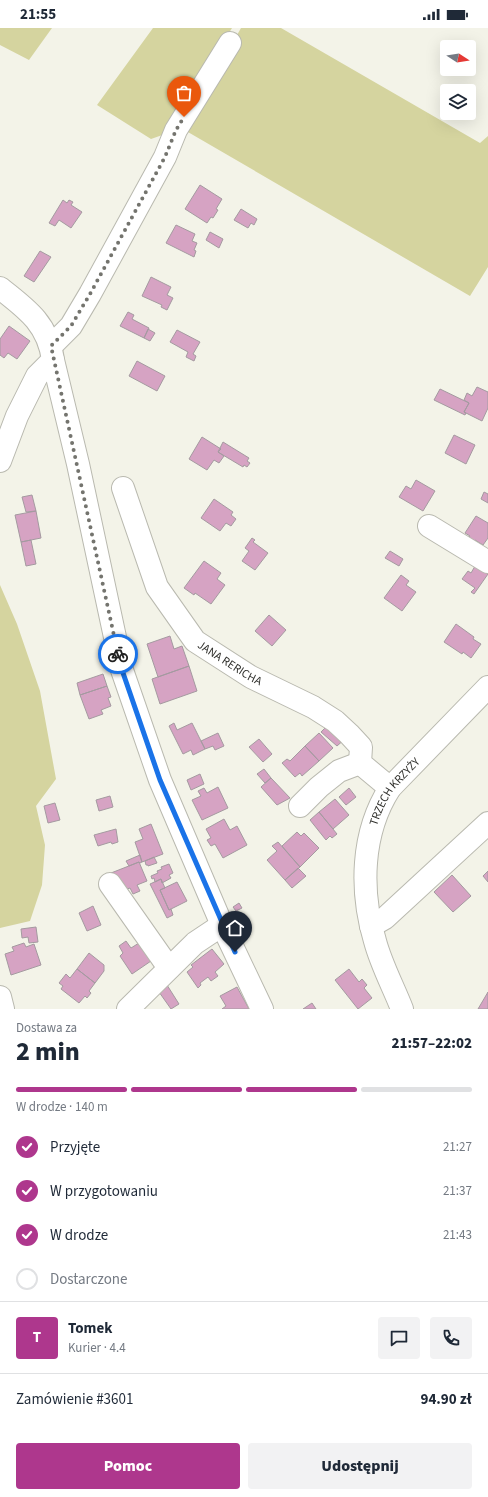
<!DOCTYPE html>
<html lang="pl">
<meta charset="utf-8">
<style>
body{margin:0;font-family:"Source Sans 3",sans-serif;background:#f2f2f3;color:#1f2937;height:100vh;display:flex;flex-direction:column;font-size:15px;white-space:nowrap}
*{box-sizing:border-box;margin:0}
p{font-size:13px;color:#747a83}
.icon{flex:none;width:22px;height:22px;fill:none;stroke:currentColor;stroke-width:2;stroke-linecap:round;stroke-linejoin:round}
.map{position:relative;height:981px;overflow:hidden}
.side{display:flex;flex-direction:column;background:#fff;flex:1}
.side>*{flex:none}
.needle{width:26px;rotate:102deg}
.fabs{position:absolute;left:440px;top:12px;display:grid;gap:8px}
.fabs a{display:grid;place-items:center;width:36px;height:36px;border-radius:4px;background:#fff;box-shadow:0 4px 16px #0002;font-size:20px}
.pin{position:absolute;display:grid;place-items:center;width:34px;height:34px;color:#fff;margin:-41px -17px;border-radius:50% 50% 50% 0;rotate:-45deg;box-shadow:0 0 4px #0007}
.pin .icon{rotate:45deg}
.courier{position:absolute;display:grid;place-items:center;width:40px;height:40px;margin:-20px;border:3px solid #1a73e8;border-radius:50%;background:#fff;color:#222;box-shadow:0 1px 5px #0007}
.summary em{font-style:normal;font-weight:800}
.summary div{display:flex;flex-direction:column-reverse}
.summary{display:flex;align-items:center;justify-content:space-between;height:68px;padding:0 16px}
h1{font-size:26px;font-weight:800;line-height:30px}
.bar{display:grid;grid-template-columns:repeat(4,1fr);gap:6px 4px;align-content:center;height:48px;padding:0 16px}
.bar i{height:5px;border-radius:3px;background:#e0e1e3}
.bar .active{background:#ae378d}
.bar p{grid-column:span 4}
.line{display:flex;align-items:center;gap:10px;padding:0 16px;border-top:1px solid #e0e1e3}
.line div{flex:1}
.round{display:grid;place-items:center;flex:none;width:42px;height:42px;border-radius:4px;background:#f2f2f3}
ol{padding:0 16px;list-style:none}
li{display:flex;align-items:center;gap:12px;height:44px}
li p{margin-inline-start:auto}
li .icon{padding:4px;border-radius:50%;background:#ae378d;color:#fff;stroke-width:4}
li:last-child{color:#747a83}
li i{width:22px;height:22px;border:2px solid #e0e1e3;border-radius:50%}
.button{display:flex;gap:8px;margin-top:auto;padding:8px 16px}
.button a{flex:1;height:46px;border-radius:4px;background:#ae378d;color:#fff;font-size:16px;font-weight:800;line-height:46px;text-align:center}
.button a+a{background:#f2f2f3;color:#1f2937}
.status{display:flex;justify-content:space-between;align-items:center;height:28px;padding:0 20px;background:#fff;direction:ltr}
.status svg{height:11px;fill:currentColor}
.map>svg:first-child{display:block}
.green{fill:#d5d49f}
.building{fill:#d6a3c3;stroke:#a49aa0}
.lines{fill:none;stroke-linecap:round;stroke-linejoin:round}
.minor-casing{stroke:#b9b9af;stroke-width:24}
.minor{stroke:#fff;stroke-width:22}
.done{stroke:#74746e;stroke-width:4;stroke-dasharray:0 7.2}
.route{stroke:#1a73e8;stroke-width:5}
.labels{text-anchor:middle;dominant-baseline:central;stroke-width:3.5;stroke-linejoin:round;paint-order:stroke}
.street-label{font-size:12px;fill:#30302c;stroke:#fff}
</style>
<div class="status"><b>21:55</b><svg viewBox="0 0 49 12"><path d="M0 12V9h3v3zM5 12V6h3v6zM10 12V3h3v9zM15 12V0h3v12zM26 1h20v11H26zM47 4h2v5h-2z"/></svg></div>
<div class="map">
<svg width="488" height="981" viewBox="0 0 488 981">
<rect width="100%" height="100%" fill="#f3f3e8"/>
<path class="green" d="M0 0H52L29 32 0 17Z
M153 0H232L168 105 151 111 97 77Z
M241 0H281L480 115 488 108V239L470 268 181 100 201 71Z
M0 557 17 596 40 663 56 751 36 778 45 817 42 857 30 893 0 900Z"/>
<path class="building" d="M200 157 222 171 216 181 218 182 213 190 211 189 207 195 185 181Z
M63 172 67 175 69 172 73 174 71 177 82 184 71 200 59 192 55 198 49 195Z
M241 181 257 191 254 197 251 195 248 200 234 192Z
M176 197 195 206 192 213 197 215 194 222 196 223 194 229 166 215Z
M210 204 223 211 219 220 206 212Z
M40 223 51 229 34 254 24 248Z
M151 249 171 259 167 267 173 270 167 282 161 279 162 277 142 268Z
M128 284 134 287 132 291 149 300 144 310 120 298Z
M9 298 30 313 17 331 8 325 4 330 0 327V311Z
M148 301 155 305 150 313 144 310Z
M177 302 200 314 193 326 196 328 194 333 186 329 188 324 170 314Z
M137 333 165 348 157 363 129 348Z
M477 359 488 364V380L482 393 464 384 469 375 464 372 467 365 472 368Z
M440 361 469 375 464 384 466 385 465 387 434 372Z
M454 407 475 417 466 436 445 425Z
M202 409 221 421 218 424 224 428 219 435 214 432 207 442 189 431Z
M223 414 249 430 247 433 250 435 247 439 244 437 243 439 218 424Z
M416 452 435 463 423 483 399 469 406 458 411 461Z
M484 464 488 466V475L481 471Z
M32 467 36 483 26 484 22 469Z
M214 471 233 484 231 487 236 491 231 498 226 495 220 503 201 490Z
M36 483 41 510 21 514 15 487Z
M476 488 488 495V510L483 517 475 512 472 517 466 513 470 508 465 505Z
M252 510 255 512 253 514 268 525 255 542 242 533 249 523 245 520Z
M31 512 36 536 26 538 21 514Z
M390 523 403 531 399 538 385 530Z
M204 533 221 545 217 551 225 557 211 576 195 565 194 567 184 560Z
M478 533 488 540V546L474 566 471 564 475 560 462 551 468 543 471 545Z
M401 547 409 553 406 557 416 564 402 583 384 570Z
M269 587 286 602 272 618 255 603Z
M456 596 474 609 473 611 481 616 471 630 463 624 462 626 444 614Z
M170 608 174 621 182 618 189 638 158 649 147 616Z
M189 638 197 663 160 676 152 651Z
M103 646 107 658 80 667 77 655Z
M107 658 111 669 108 670 111 678 101 682 103 686 89 691 80 667Z
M174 695 177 702 192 695 205 721 193 727 191 722 183 726 169 698Z
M330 695 346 710 337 718 321 704Z
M218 705 224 718 215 722 213 718 205 721 201 713Z
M319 705 333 720 319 733 305 718Z
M259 711 272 726 263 734 249 719Z
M305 718 319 733 302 748 300 745 295 749 282 735 287 731 290 733Z
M264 741 271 750 265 755 257 746Z
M200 746 204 756 191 762 187 752Z
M271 750 290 770 277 777 261 759Z
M218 759 228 780 202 792 192 772 201 768 198 763 204 760 207 765Z
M349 760 356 769 346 777 339 769Z
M110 768 113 779 99 783 96 772Z
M335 771 349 787 333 801 319 784Z
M55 775 60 792 48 795 44 778Z
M319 784 337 806 332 810 330 808 326 812 310 792Z
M224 791 230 802 237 798 247 817 223 830 215 816 211 818 207 812 211 810 206 801Z
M151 796 163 826 142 834 135 814 143 811 139 801Z
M116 801 118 814 112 816 111 814 98 818 94 807Z
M297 804 301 808 304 805 319 820 300 839 282 818Z
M278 814 300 839 285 852 267 832 277 823 272 818Z
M140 827 142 834 140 835 139 834 129 838 126 833Z
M154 829 157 835 148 838V837H146L145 833Z
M139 834 147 853 137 857 140 863 133 866 130 860 119 864 111 845Z
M169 836 173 845 169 847 171 850 162 855 161 851 155 854 154 850 152 851 151 848 158 845 157 843 162 841 161 839Z
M298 840 306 848 292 860 285 852Z
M488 843V854L483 848Z
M452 847 471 868 453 884 434 864Z
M161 851 165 860 160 862 169 882 171 881 173 887 167 890 150 856Z
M177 854 187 873 169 882 160 862Z
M239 875 242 880 236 883 233 879Z
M93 878 101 897 87 903 79 885Z
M36 899 38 914 29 915 28 909 22 910 21 901Z
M126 913 131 920 139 915 151 933 132 946 120 928 123 925 119 918Z
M24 915 26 919 34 916 41 937 11 947 5 926 14 923 12 919Z
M212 921 224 936 215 944 218 948 211 953 208 949 200 955 201 957 198 960 187 944 193 939 191 937Z
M89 925 104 937V943L95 955 77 941Z
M77 941 95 955 89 963 91 965 87 970 85 968 79 975 61 961 63 958 59 955 66 946 70 950Z
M349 941 359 954 362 951 367 957 364 960 372 970 358 981 335 952Z
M167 957 179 976 171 981 159 964Z
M237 959 249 981H222L226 978 220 968Z
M488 964V981H478Z
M312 975 316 981H303Z"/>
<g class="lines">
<defs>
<g id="minor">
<path d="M0 260C27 281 48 296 53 332L37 348 17 388 0 433"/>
<path d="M51 318 71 298 90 266 165 129 176 102 230 15"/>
<path d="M53 332 78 436 122 642 160 752 222 897 262 981"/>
<path id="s1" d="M123 460 157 559 195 613 251 649 313 679 335 693 349 706 361 719 360 735 390 760"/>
<path d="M429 498 488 534"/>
<path d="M300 778 319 759 339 743 360 735"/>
<path d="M110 856 169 940"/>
<path d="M371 898 385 890 488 795"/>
<path d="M0 969 3 981"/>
<path d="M128 981 195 915 222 897"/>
<path id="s2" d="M402 981C393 958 381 936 375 913 360 863 361 805 390 760L488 659"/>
</g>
</defs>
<use href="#minor" class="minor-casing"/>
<use href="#minor" class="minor"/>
</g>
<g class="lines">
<path class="done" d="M118 626 51 318 71 298 90 266 165 129 176 102 184 89"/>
<path class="route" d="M118 626 122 642 160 752 235 924"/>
</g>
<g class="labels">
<g class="street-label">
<text stroke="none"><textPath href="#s1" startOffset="212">JANA RERICHA</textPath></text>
<text stroke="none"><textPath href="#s2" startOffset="231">TRZECH KRZYŻY</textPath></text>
</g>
</g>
</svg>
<div class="fabs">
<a><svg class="needle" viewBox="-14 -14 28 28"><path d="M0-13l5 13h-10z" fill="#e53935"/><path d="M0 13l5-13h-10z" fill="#747a83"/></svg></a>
<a><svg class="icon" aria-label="layers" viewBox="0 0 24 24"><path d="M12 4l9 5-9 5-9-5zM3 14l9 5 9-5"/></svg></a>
</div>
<div class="pin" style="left:184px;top:89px;background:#ea580c"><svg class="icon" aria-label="bag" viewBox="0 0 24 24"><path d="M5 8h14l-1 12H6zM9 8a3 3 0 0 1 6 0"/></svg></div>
<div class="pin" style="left:235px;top:924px;background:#1f2937"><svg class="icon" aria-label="home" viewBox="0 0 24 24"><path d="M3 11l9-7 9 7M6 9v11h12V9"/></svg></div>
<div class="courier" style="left:118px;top:626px"><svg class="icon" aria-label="bike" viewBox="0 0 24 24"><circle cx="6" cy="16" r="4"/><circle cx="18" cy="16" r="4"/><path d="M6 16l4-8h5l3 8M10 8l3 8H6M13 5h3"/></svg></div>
</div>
<section class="side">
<div class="summary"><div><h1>2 min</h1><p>Dostawa za</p></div><em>21:57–22:02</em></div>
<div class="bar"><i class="active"></i><i class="active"></i><i class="active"></i><i></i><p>W drodze · 140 m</p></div>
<ol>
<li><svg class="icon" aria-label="check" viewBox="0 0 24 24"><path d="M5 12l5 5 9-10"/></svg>Przyjęte<p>21:27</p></li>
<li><svg class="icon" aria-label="check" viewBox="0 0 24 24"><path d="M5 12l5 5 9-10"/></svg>W przygotowaniu<p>21:37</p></li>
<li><svg class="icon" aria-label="check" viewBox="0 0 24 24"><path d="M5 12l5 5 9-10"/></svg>W drodze<p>21:43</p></li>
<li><i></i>Dostarczone</li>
</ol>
<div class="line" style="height:72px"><b class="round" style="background:#ae378d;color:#fff">T</b><div><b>Tomek</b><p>Kurier · 4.4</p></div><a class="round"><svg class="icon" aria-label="chat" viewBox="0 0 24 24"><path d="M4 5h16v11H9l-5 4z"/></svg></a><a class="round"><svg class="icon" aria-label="phone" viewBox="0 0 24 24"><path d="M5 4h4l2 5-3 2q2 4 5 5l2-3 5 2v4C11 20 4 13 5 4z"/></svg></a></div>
<div class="line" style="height:52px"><div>Zamówienie #3601</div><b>94.90 zł</b></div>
<div class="button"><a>Pomoc</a><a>Udostępnij</a></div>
</section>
